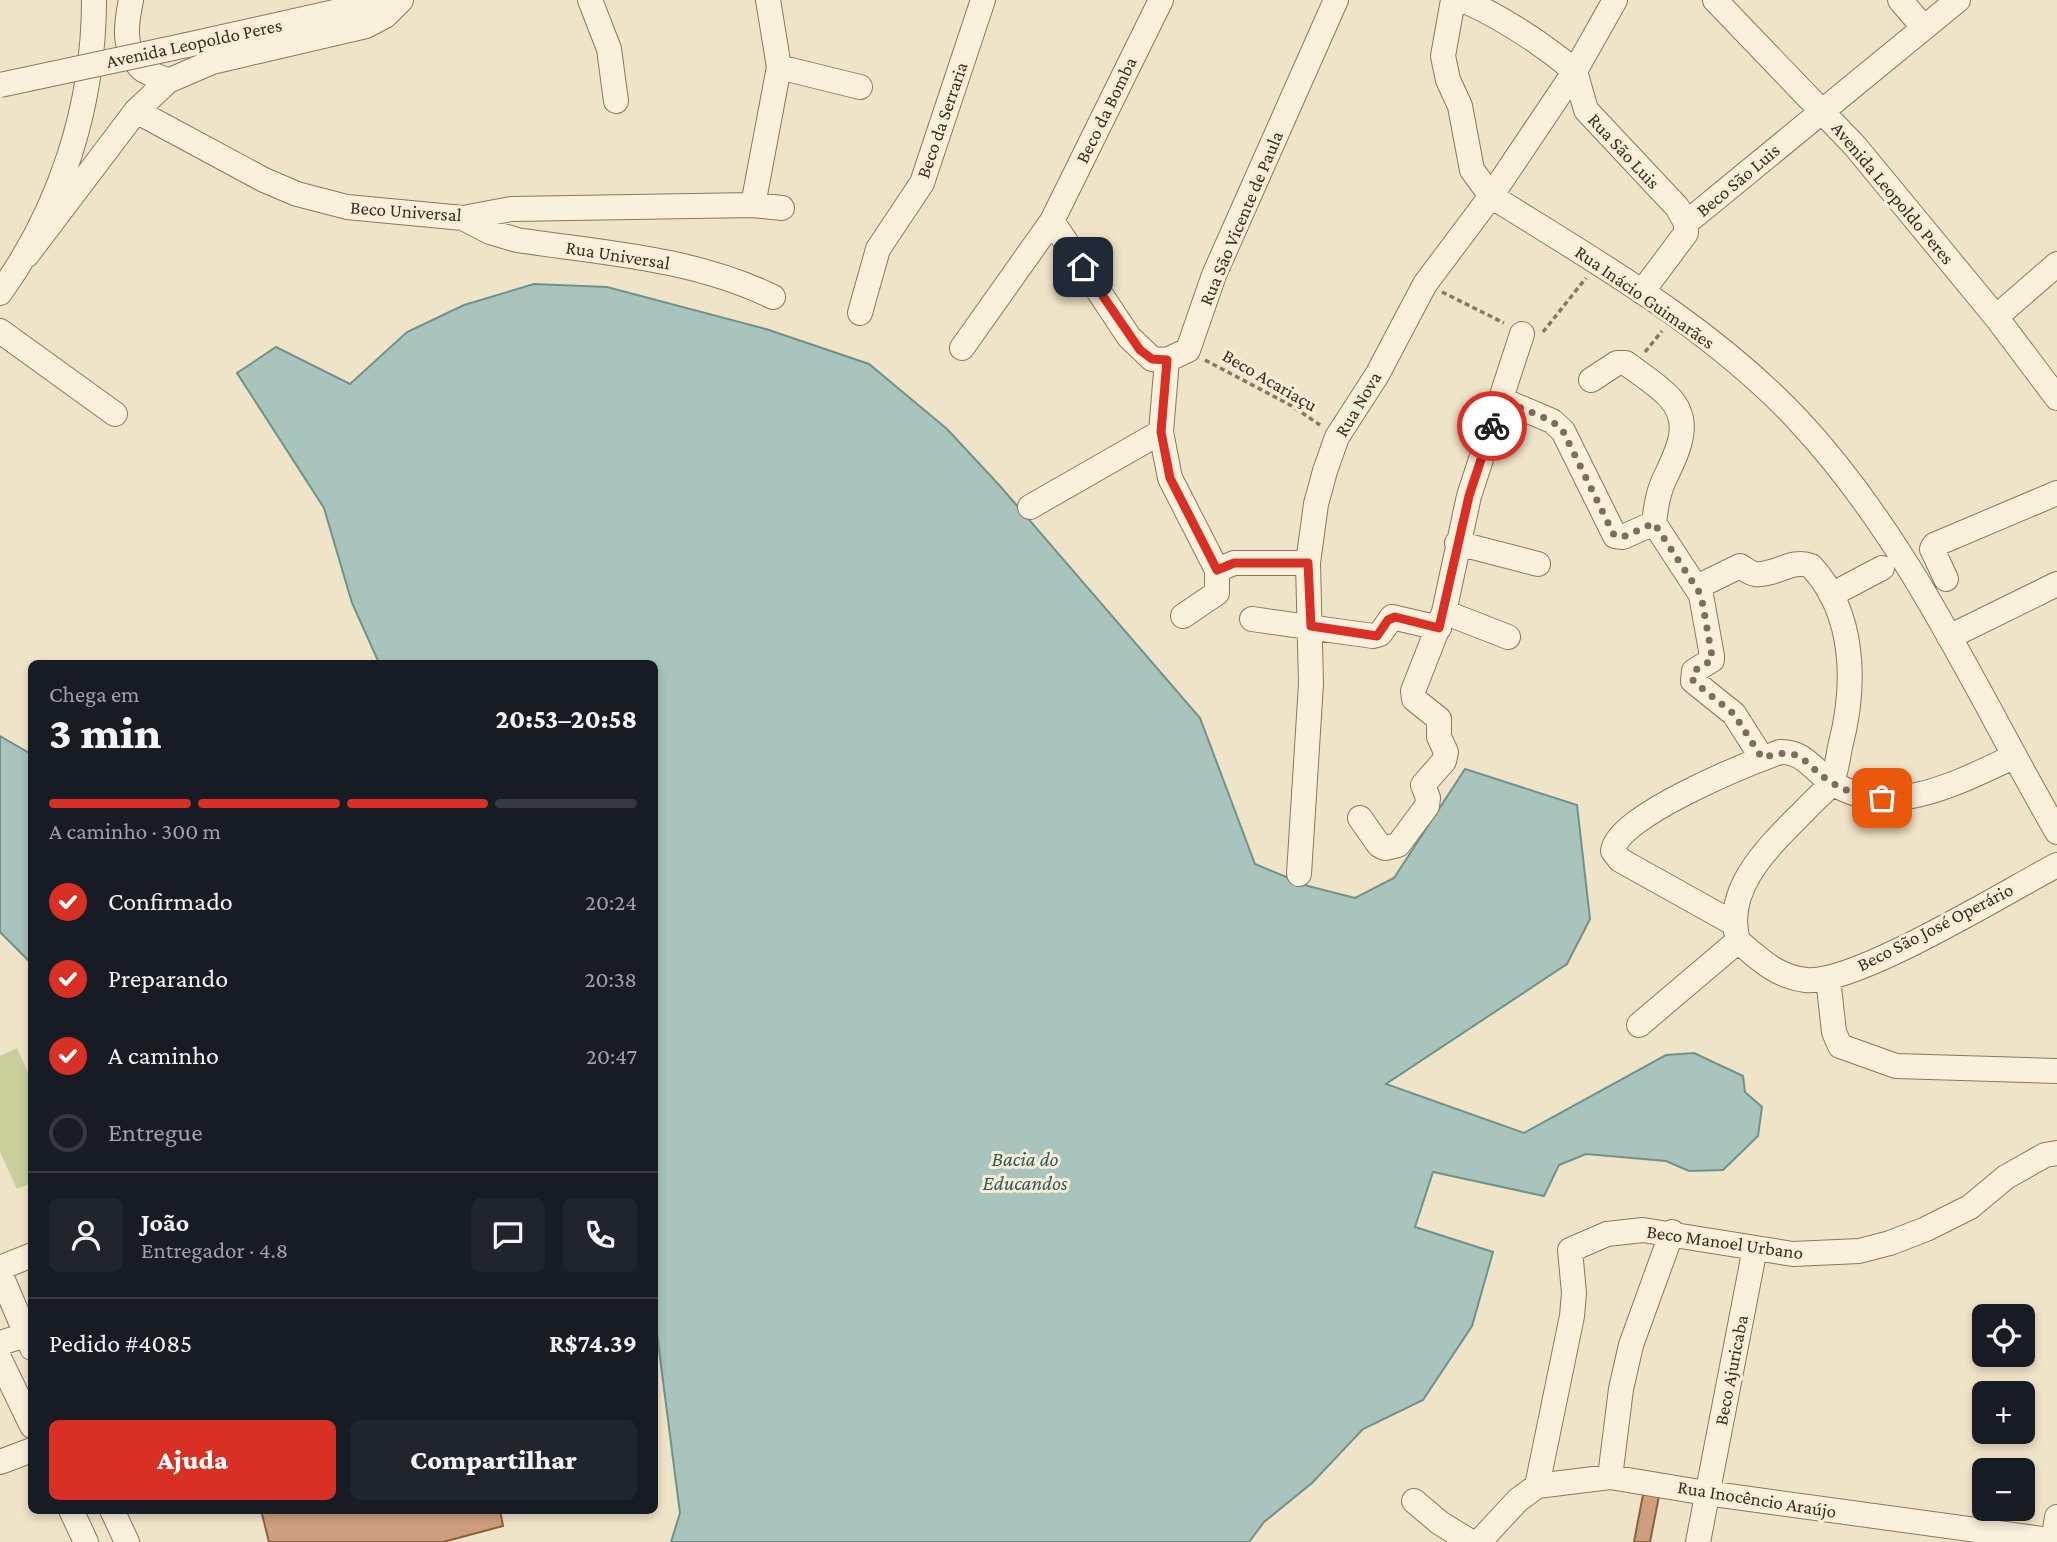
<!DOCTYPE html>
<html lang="pt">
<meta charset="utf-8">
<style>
body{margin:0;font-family:"Crimson Pro",serif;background:#20242c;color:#f1f3f6;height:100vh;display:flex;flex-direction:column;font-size:26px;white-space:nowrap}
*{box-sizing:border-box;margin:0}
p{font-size:23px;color:#9ea1a6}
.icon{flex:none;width:38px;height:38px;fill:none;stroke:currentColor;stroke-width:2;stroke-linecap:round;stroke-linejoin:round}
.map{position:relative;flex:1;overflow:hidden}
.drawer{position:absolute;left:28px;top:660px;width:630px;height:854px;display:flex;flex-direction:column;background:#171b24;border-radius:10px;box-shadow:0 4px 10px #0003}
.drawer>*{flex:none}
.buttons{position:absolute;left:1972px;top:1304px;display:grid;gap:14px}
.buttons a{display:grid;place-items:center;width:63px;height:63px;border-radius:10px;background:#171b24;box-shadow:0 4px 10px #0003;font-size:35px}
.pin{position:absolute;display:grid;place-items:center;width:60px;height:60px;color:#fff;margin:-30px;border-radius:14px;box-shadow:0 4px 10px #0006}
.courier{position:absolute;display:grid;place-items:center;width:70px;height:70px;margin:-35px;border:5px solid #d93025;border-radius:50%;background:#fff;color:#222;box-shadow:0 2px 9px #0007}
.summary em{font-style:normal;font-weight:800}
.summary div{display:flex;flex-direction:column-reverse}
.summary{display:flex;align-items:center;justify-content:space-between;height:119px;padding:0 21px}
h1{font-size:46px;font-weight:800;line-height:52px}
.bar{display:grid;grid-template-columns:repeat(4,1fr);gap:10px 7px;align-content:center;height:84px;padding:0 21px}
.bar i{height:9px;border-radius:5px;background:#363941}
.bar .active{background:#d93025}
.bar p{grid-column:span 4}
.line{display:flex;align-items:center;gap:18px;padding:0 21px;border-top:2px solid #363941}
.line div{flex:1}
.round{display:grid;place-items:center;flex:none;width:74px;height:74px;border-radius:10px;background:#20242c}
ol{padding:0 21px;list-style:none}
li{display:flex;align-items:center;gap:21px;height:77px}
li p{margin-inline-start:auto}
li .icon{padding:7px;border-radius:50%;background:#d93025;color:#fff;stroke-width:4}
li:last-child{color:#9ea1a6}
li i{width:38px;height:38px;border:4px solid #363941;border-radius:50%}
.action{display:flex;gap:14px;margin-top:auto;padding:14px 21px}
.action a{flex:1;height:80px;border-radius:10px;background:#d93025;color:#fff;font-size:28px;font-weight:800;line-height:80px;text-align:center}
.action a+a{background:#20242c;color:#f1f3f6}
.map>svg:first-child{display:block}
.green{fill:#c9cf9b}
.water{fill:#a9c4bc;stroke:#6f938a;stroke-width:2}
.building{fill:#cf9f7d;stroke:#8d5f41;stroke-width:2}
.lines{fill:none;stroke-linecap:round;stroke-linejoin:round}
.minor-casing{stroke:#8d765c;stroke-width:26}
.path{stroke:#8d765c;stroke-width:3.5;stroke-dasharray:5 3.5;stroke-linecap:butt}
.minor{stroke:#faf1dc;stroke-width:24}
.minor-bridge-casing{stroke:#8d765c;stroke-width:26;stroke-linecap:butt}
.minor-bridge{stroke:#faf1dc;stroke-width:24}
.done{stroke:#7c6e5b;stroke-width:7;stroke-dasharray:0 12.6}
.route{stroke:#d93025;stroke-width:9}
.labels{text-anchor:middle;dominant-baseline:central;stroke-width:6;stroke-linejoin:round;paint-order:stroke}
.street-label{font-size:19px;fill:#3d2e20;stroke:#f7eed8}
.water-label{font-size:21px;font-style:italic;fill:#2f5d5a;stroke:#f7eed8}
</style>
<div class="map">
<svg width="2057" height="1542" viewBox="0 0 2057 1542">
<rect width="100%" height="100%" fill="#f0e4c8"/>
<path class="green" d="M17 1048 31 1079 32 1183 17 1189 0 1152V1056Z"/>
<path class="water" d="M534 284 607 287 766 329 869 364 947 429 1000 486 1200 718 1255 864 1308 886 1355 898 1394 878 1465 769 1577 805 1590 919 1567 964 1386 1084 1524 1133 1666 1055 1694 1053 1743 1076 1745 1092 1762 1107 1758 1136 1723 1170 1689 1171 1666 1161 1586 1154 1559 1165 1544 1196 1433 1172 1415 1227 1493 1252 1472 1326 1423 1400 1363 1429 1312 1483 1264 1522 1249 1542H671L680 1513 654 1311V663H379L352 603 324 508 237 373 276 347 350 384 407 332 464 305Z
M0 736 31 754V963L0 932Z"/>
<path class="building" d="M1645 1484 1661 1486 1650 1542H1634Z
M261 1510H500L503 1526 443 1542H269Z"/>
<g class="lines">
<defs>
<path id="minor" d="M131 0C126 24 122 50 142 69 148 74 161 77 168 81
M590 0 609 49 616 101
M1453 0 1443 56 1448 80 1460 106 1472 170 1491 196C1598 263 1711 327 1798 420 1910 540 1976 692 2057 832
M1463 0C1505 19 1540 42 1575 71
M1715 0 1855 146 1996 317 2057 398
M1900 0 1924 28
M187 45 388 0
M779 67 860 87
M1575 71 1586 110 1677 207 1686 223
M136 111 264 180 297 194 347 207 463 218 511 209 753 205 782 208
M753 205 779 67 768 0
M463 218 490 232 517 240C604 253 693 258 773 297
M1052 221 1129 337 1152 359 1167 360
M27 255 136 111 168 81 212 62 366 26 385 16 401 0
M1642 292 1686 233V223L1958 0
M0 293C61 208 94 105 94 0
M860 313 878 249 922 183 983 0
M1996 317 2057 264
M0 331 115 414
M962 348 1052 221 1161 0
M1591 380 1617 363H1626C1640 374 1657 384 1669 397 1693 422 1678 450 1666 476 1658 491 1656 507 1654 523
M1500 399 1552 421 1563 431 1615 536 1623 537 1654 523
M1030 507 1161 432
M1654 523 1701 595 1712 656V660L1694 671 1693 681 1734 714 1762 758
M1457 543 1538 564
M1217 570 1234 563H1308
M1946 579 1932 549 1934 545 2057 493
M1831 595 1882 568
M1444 612 1508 637
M1183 616 1217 593V570L1170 478 1161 432 1167 360 1188 350 1214 275 1336 0
M1252 619 1373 636 1380 634 1392 617 1439 628
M1949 637 2057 584
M1360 818 1379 845 1385 848 1398 845 1427 806 1428 798 1423 785 1444 761 1446 752 1439 737V719L1414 699 1413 691 1444 612 1469 496 1522 334
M1299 874 1311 684 1308 563 1316 504 1325 471 1337 437 1377 375 1425 284 1491 196 1575 71 1615 0
M1733 923 1620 860 1613 851C1617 816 1747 764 1780 752 1805 751 1814 772 1834 784 1892 819 1959 782 2013 757
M1738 941C1759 959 1777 977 1806 980 1855 985 2007 891 2057 865
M1828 978 1834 1032 1840 1046 1896 1066 2057 1071
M1639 1025 1738 941C1722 886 1774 842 1808 807 1815 799 1825 792 1831 783 1836 774 1838 758 1840 747 1856 687 1856 614 1811 566 1792 558 1775 576 1755 574 1749 573 1745 569 1740 566L1697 587
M0 1268 32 1255
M0 1273 32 1348
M0 1343 26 1335
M0 1360 32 1426
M0 1462 32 1450
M1610 1477 1621 1389 1631 1345 1672 1232
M1537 1486 1572 1316 1574 1293 1570 1250 1607 1234 1643 1230 1793 1254 1859 1251 1890 1243 1926 1229 1970 1207 2006 1177 2045 1155 2057 1153
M1414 1501 1440 1523 1471 1542
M71 1510 86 1542
M112 1510 127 1542
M1479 1542 1518 1500 1537 1486 1610 1477 1706 1493 2057 1541
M1698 1542 1755 1248
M2053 1542 2057 1517"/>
</defs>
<use href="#minor" class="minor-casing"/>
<path class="path" d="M1442 292 1504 323
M1543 332 1586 278
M1645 352 1662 331
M1205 360 1292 406 1320 425"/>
<use href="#minor" class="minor"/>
<defs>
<path id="minor-bridge" d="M0 85 187 45"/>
</defs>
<use href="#minor-bridge" class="minor-bridge-casing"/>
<use href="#minor-bridge" class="minor-bridge"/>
</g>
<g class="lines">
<path class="done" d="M1492 426 1500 399 1552 421 1563 431 1614 535 1623 537 1654 523 1701 595 1712 656V660L1694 671 1693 681 1734 714 1762 758C1805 744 1802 765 1834 784 1849 793 1865 796 1882 798"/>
<path class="route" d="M1083 267 1140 350 1152 359 1167 360 1161 432 1170 478 1217 570 1234 563H1308L1311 626 1377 636 1388 620 1395 617 1439 628 1469 496 1492 426"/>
</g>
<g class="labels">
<g class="street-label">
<text transform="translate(194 43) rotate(-12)">Avenida Leopoldo Peres</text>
<text transform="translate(1106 110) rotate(-64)">Beco da Bomba</text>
<text transform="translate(942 120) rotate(-71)">Beco da Serraria</text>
<text transform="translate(1624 151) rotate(47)">Rua São Luis</text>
<text transform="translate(1738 180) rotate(-40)">Beco São Luis</text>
<text transform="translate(1893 193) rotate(50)">Avenida Leopoldo Peres</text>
<text transform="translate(406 211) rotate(4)">Beco Universal</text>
<text transform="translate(1241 218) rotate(-67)">Rua São Vicente de Paula</text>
<text transform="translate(618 255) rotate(9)">Rua Universal</text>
<text transform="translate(1645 297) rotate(35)">Rua Inácio Guimarães</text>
<text transform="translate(1270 380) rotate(30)">Beco Acariaçu</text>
<text transform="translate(1358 404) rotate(-59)">Rua Nova</text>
<text transform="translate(1935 927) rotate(-27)">Beco São José Operário</text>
<text transform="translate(1725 1242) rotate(8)">Beco Manoel Urbano</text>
<text transform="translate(1731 1370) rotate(-79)">Beco Ajuricaba</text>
<text transform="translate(1757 1499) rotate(9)">Rua Inocêncio Araújo</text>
</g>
<g class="water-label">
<text x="1025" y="1159">Bacia do<tspan x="1025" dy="24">Educandos</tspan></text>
</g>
</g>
</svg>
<div class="buttons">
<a><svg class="icon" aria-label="locate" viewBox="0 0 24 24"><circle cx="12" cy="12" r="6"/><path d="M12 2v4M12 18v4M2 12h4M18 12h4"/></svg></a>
<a>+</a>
<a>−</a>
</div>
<div class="pin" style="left:1882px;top:798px;background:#ea580c"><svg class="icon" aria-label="bag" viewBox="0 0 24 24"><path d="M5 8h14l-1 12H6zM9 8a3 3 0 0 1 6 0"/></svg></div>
<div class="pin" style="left:1083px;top:267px;background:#1f2937"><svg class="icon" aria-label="home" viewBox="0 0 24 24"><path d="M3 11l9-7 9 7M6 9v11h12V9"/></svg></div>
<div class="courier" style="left:1492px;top:426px"><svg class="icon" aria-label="bike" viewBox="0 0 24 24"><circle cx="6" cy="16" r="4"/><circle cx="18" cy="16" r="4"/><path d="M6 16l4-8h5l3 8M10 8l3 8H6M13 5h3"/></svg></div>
<section class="drawer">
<div class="summary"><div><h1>3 min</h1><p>Chega em</p></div><em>20:53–20:58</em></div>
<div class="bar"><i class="active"></i><i class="active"></i><i class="active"></i><i></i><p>A caminho · 300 m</p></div>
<ol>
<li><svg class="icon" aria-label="check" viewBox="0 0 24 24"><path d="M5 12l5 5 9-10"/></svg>Confirmado<p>20:24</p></li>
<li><svg class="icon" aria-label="check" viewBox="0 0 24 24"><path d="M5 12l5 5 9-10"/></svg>Preparando<p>20:38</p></li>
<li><svg class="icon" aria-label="check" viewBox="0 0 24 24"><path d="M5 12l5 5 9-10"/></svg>A caminho<p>20:47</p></li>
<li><i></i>Entregue</li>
</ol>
<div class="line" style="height:126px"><a class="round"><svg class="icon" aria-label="person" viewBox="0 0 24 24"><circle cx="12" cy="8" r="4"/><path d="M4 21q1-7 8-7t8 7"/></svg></a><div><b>João</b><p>Entregador · 4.8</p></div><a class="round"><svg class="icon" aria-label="chat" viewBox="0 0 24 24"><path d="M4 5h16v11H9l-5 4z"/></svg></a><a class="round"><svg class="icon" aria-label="phone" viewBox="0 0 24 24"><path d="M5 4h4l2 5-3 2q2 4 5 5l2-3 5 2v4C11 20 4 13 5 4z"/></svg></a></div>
<div class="line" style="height:91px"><div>Pedido #4085</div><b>R$74.39</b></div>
<div class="action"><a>Ajuda</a><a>Compartilhar</a></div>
</section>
</div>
